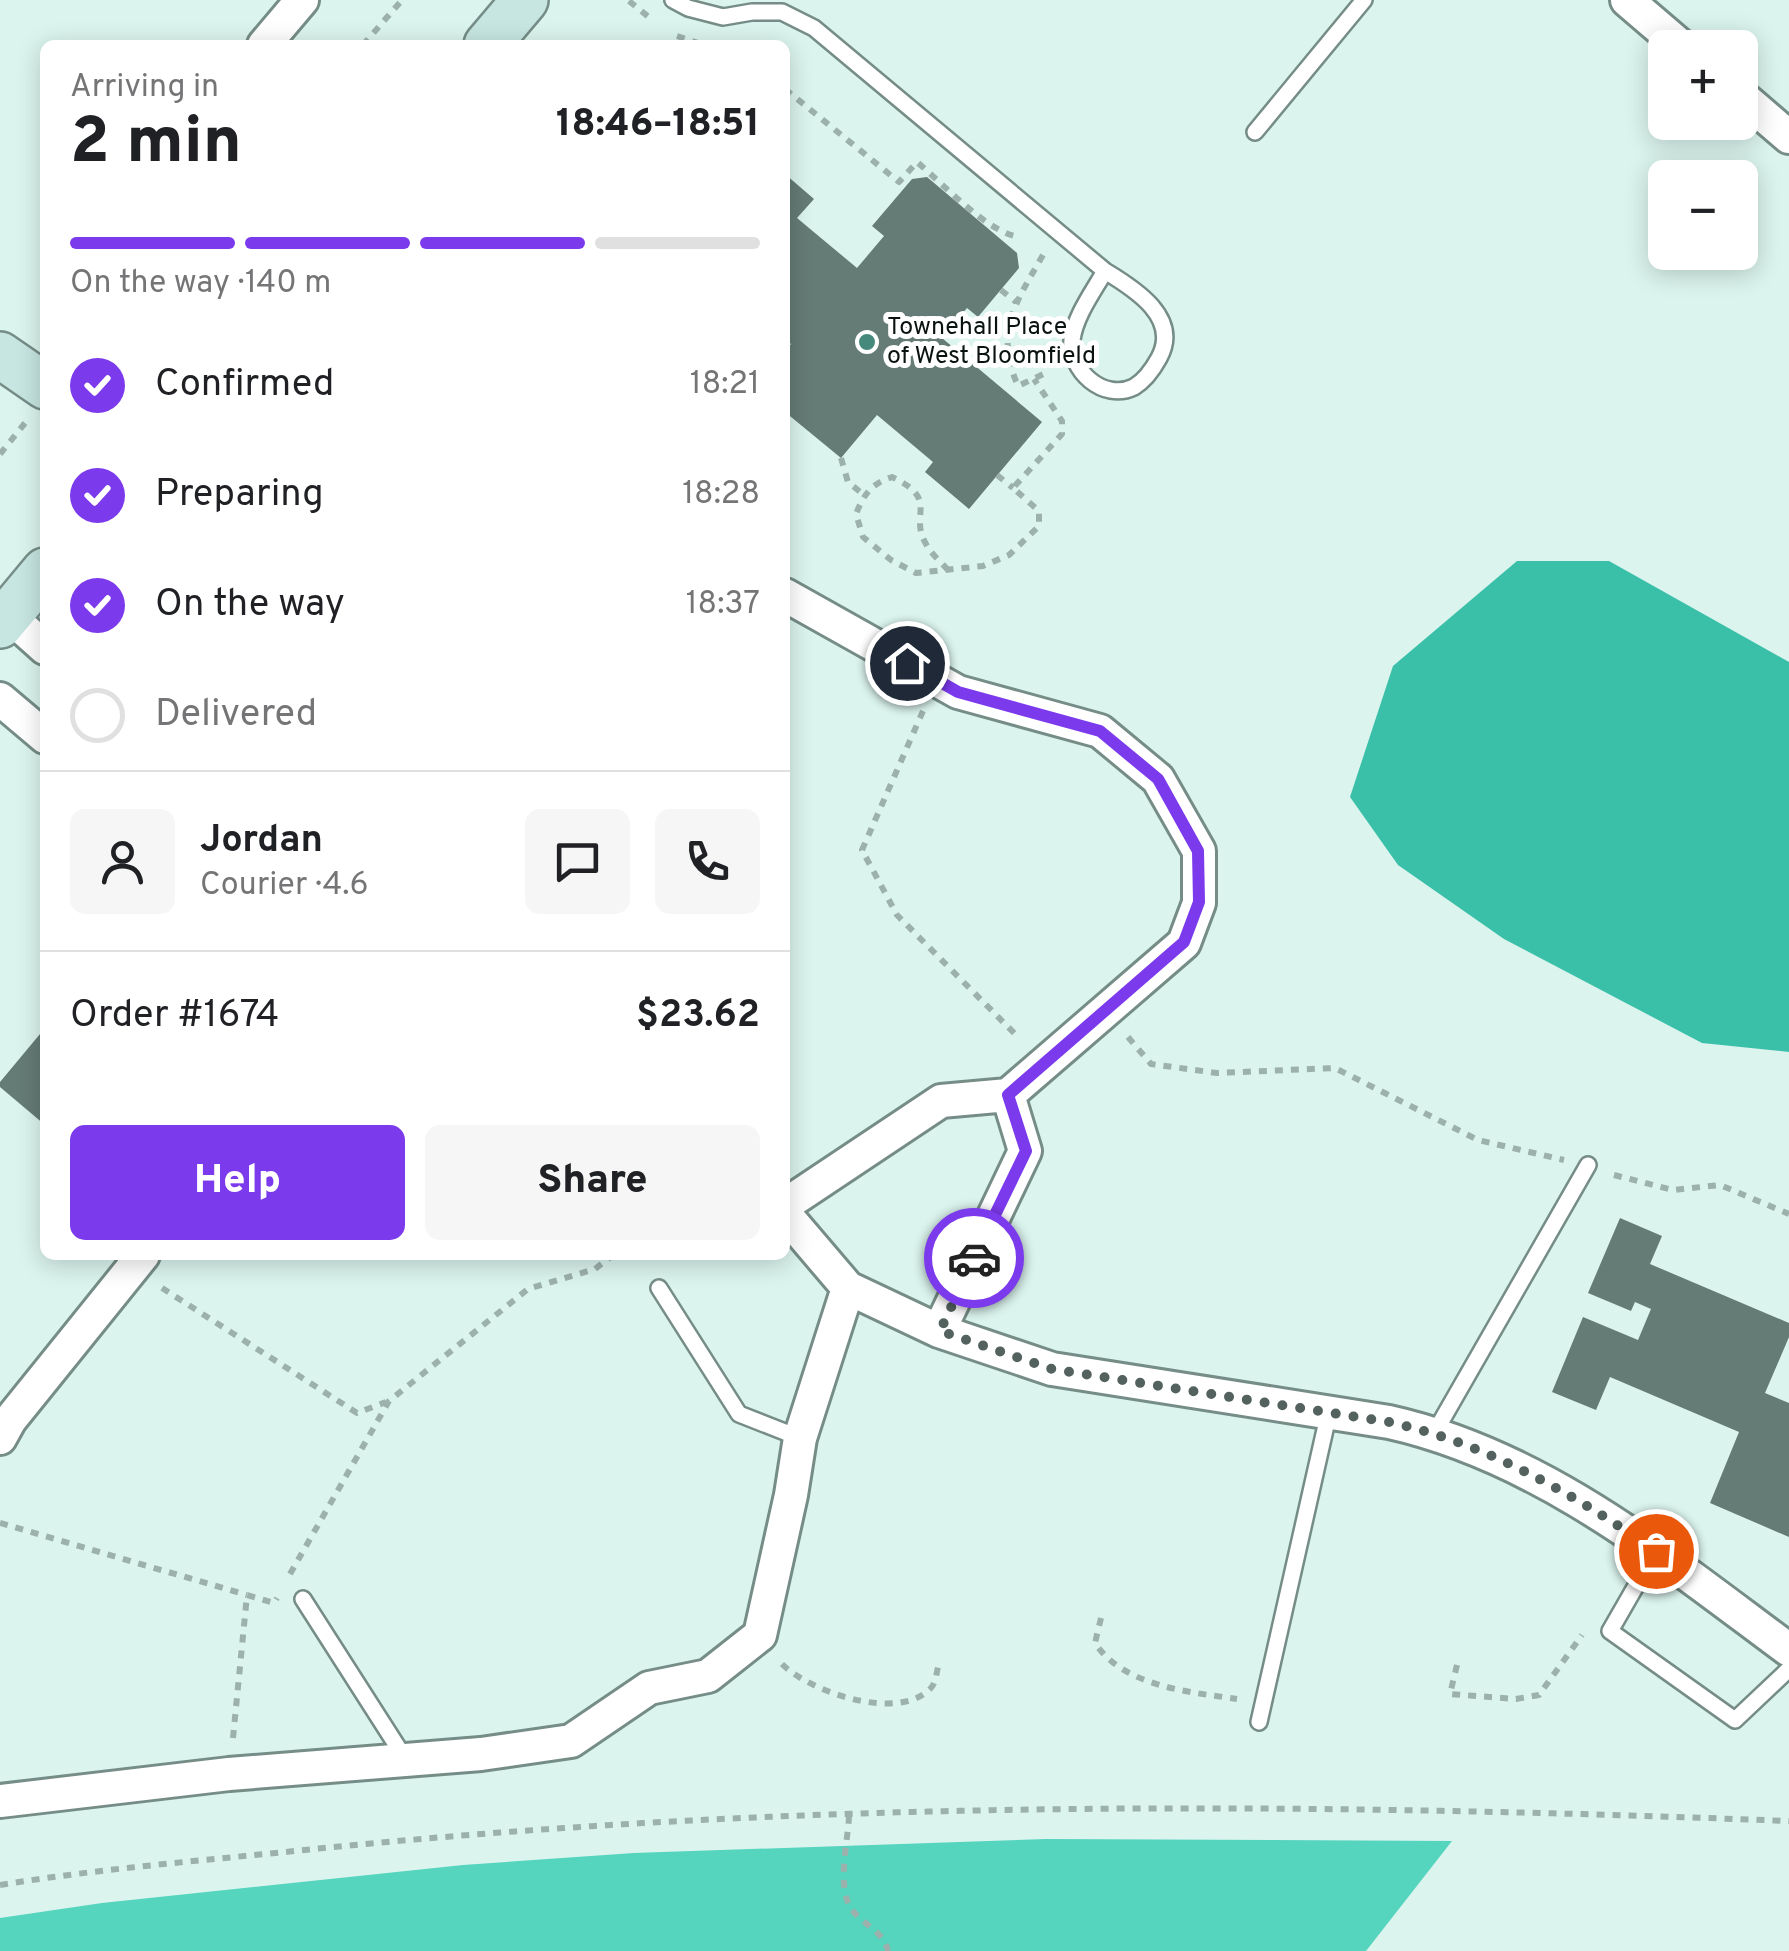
<!DOCTYPE html>
<meta charset="utf-8">
<style>
body{margin:0;font-family:Overpass,sans-serif;background:#f6f6f6;color:#202124;height:100vh;display:flex;flex-direction:column;font-size:38px;white-space:nowrap}
*{box-sizing:border-box;margin:0}
p{font-size:32px;color:#757577}
.icon{flex:none;width:55px;height:55px;fill:none;stroke:currentColor;stroke-width:2;stroke-linecap:round;stroke-linejoin:round}
.map{position:relative;flex:1;overflow:hidden}
.sheet{position:absolute;left:40px;top:40px;width:750px;height:1220px;display:flex;flex-direction:column;background:#fff;border-radius:15px;box-shadow:0 5px 25px #0003}
.sheet>*{flex:none}
.buttons{position:absolute;left:1648px;top:30px;display:grid;gap:20px}
.buttons a{display:grid;place-items:center;width:110px;height:110px;border-radius:15px;background:#fff;box-shadow:0 5px 25px #0003;font-size:50px}
.pin{position:absolute;display:grid;place-items:center;width:85px;height:85px;color:#fff;margin:-42px;border:5px solid #fff;border-radius:50%;box-shadow:0 2px 10px #0007}
.courier{position:absolute;display:grid;place-items:center;width:100px;height:100px;margin:-50px;border:8px solid #7c3aed;border-radius:50%;background:#fff;color:#222;box-shadow:0 2px 12px #0007}
.head em{font-style:normal;font-weight:800}
.head div{display:flex;flex-direction:column-reverse}
.head{display:flex;align-items:center;justify-content:space-between;height:170px;padding:0 30px}
h1{font-size:65px;font-weight:800;line-height:75px}
.bar{display:grid;grid-template-columns:repeat(4,1fr);gap:15px 10px;align-content:center;height:120px;padding:0 30px}
.bar i{height:12px;border-radius:8px;background:#e0e0e0}
.bar .selected{background:#7c3aed}
.bar p{grid-column:span 4}
.line{display:flex;align-items:center;gap:25px;padding:0 30px;border-top:2px solid #e0e0e0}
.line div{flex:1}
.round{display:grid;place-items:center;flex:none;width:105px;height:105px;border-radius:15px;background:#f6f6f6}
ol{padding:0 30px;list-style:none}
li{display:flex;align-items:center;gap:30px;height:110px}
li p{margin-inline-start:auto}
li .icon{padding:10px;border-radius:50%;background:#7c3aed;color:#fff;stroke-width:4}
li:last-child{color:#757577}
li i{width:55px;height:55px;border:5px solid #e0e0e0;border-radius:50%}
.cta{display:flex;gap:20px;margin-top:auto;padding:20px 30px}
.cta a{flex:1;height:115px;border-radius:15px;background:#7c3aed;color:#fff;font-size:40px;font-weight:800;line-height:115px;text-align:center}
.cta a+a{background:#f6f6f6;color:#202124}
.map>svg:first-child{display:block}
.forest{fill:#55d4be}
.water{fill:#3abfa9}
.building{fill:#657b76}
.lines{fill:none;stroke-linecap:round;stroke-linejoin:round}
.lane-casing{stroke:#768d87;stroke-width:20}
.street-casing{stroke:#768d87;stroke-width:38}
.secondary-casing{stroke:#768d87;stroke-width:50}
.path{stroke:#9cb0ac;stroke-width:6;stroke-dasharray:8 8;stroke-linecap:butt}
.lane{stroke:#fff;stroke-width:15}
.street{stroke:#fff;stroke-width:32}
.secondary{stroke:#c7e6e1;stroke-width:45}
.done{stroke:#53625e;stroke-width:10;stroke-dasharray:0 18}
.route{stroke:#7c3aed;stroke-width:12}
.poi-dot{fill:#45897c;stroke:#fff;stroke-width:4}
.labels{text-anchor:middle;dominant-baseline:central;stroke-width:10;stroke-linejoin:round;paint-order:stroke}
.poi-label{font-size:25px;fill:#0a1311;stroke:#fff;text-anchor:start}
</style>
<div class="map">
<svg width="1789" height="1951" viewBox="0 0 1789 1951">
<rect width="100%" height="100%" fill="#dbf4ee"/>
<path class="forest" d="M1046 1839 1452 1841 1366 1951H0V1918L102 1903 463 1865 634 1853Z"/>
<path class="water" d="M1517 561H1609L1789 662V1052L1702 1043 1504 939 1398 865 1350 797 1393 666Z"/>
<path class="building" d="M785 174 814 199 797 218 857 268 884 236 872 226 912 179 927 177 1017 253 1019 268 978 317 967 308 942 338 1042 422 969 509 925 472 933 462 877 415 841 458 785 412V351L791 344 785 339Z
M45 1028V1125L0 1087V1082Z
M1620 1218 1662 1236 1650 1264 1789 1323V1337L1765 1393 1789 1403V1537L1710 1503 1739 1432 1610 1377 1596 1410 1552 1392 1583 1317 1638 1340 1651 1309 1635 1302 1631 1311 1588 1293Z"/>
<g class="lines">
<defs>
<path id="lane" d="M673 0 688 8 723 17 752 12H782L814 28 1105 271C1135 289 1181 318 1159 358 1153 369 1144 381 1134 387 1103 402 1069 370 1072 340 1075 316 1093 292 1105 271
M1255 132 1364 0
M659 1288 739 1414 800 1438
M1435 1432 1588 1165
M1656 1551 1610 1631 1735 1720 1789 1669
M303 1599 406 1760
M1259 1722 1329 1412"/>
<path id="street" d="M1627 0 1683 48
M264 45 302 0
M1740 95 1789 137
M785 595 958 692 1100 731 1158 779 1199 851V903L1184 943 1008 1095 941 1101 785 1205
M8 615 45 648
M0 699 45 737
M785 1214 848 1288 939 1331 1052 1369 1389 1422C1542 1456 1666 1559 1789 1650
M939 1331 1025 1151 1008 1095
M0 1438 10 1420 143 1255
M0 1801 229 1774 481 1754 571 1741 649 1688 708 1676 760 1635 791 1495 800 1438 848 1288"/>
<path id="secondary" d="M487 45 525 0
M0 355 45 386
M0 625 45 571"/>
</defs>
<use href="#lane" class="lane-casing"/>
<use href="#street" class="street-casing"/>
<use href="#secondary" class="secondary-casing"/>
<path class="path" d="M629 1 650 18
M677 36 704 45
M363 45 402 0
M785 89 899 182 917 162C942 183 989 234 1020 237
M1043 255C1016 302 994 332 1018 386L1050 371
M1001 290 1016 302
M0 454 25 423
M841 458 848 482 864 495
M997 475 1013 488
M948 570C941 562 931 554 926 544 908 514 941 500 892 477 871 484 864 494 856 514L863 537 891 560 916 573 983 566 1009 555 1039 526V511L1013 488 1062 434V421L1034 379
M923 711 862 850 897 915 1019 1038
M1128 1037 1151 1064 1217 1073 1335 1068 1478 1140 1564 1160
M1614 1175 1673 1190 1720 1185 1789 1214
M162 1288 357 1413 386 1402
M0 1523 247 1595
M290 1574 389 1401 528 1289 595 1269 613 1255
M1101 1618 1095 1643C1124 1687 1190 1692 1237 1699
M782 1664C810 1692 897 1722 930 1689 936 1683 936 1675 938 1667
M1457 1665 1450 1694 1516 1699 1539 1695 1582 1635
M233 1738 247 1595 274 1603 277 1598
M849 1816C848 1842 836 1887 852 1910 864 1925 883 1931 888 1951
M0 1885C98 1869 197 1861 295 1851 791 1799 1292 1802 1789 1821"/>
<use href="#lane" class="lane"/>
<use href="#street" class="street"/>
<use href="#secondary" class="secondary"/>
</g>
<g class="lines">
<path class="done" d="M974 1258 940 1331 1052 1369 1389 1422C1486 1443 1575 1495 1656 1551"/>
<path class="route" d="M907 663 958 692 1100 731 1158 779 1198 851 1199 902 1184 942 1008 1095 1026 1151 974 1258"/>
</g>
<circle class="poi-dot" cx="867" cy="342" r="10"/>
<g class="labels">
<g class="poi-label">
<text x="887" y="328">Townehall Place<tspan x="887" dy="29">of West Bloomfield</tspan></text>
</g>
</g>
</svg>
<div class="buttons">
<a>+</a>
<a>−</a>
</div>
<div class="pin" style="left:1656px;top:1551px;background:#ea580c"><svg class="icon" aria-label="bag" viewBox="0 0 24 24"><path d="M5 8h14l-1 12H6zM9 8a3 3 0 0 1 6 0"/></svg></div>
<div class="pin" style="left:907px;top:663px;background:#1f2937"><svg class="icon" aria-label="home" viewBox="0 0 24 24"><path d="M3 11l9-7 9 7M6 9v11h12V9"/></svg></div>
<div class="courier" style="left:974px;top:1258px"><svg class="icon" aria-label="car" viewBox="0 0 24 24"><path d="M5 17H2v-5l4-1 3-4h7l3 4 3 1v5h-3M9 17h6M6 11h13"/><circle cx="7" cy="17" r="2"/><circle cx="17" cy="17" r="2"/></svg></div>
<section class="sheet">
<div class="head"><div><h1>2 min</h1><p>Arriving in</p></div><em>18:46–18:51</em></div>
<div class="bar"><i class="selected"></i><i class="selected"></i><i class="selected"></i><i></i><p>On the way · 140 m</p></div>
<ol>
<li><svg class="icon" aria-label="check" viewBox="0 0 24 24"><path d="M5 12l5 5 9-10"/></svg>Confirmed<p>18:21</p></li>
<li><svg class="icon" aria-label="check" viewBox="0 0 24 24"><path d="M5 12l5 5 9-10"/></svg>Preparing<p>18:28</p></li>
<li><svg class="icon" aria-label="check" viewBox="0 0 24 24"><path d="M5 12l5 5 9-10"/></svg>On the way<p>18:37</p></li>
<li><i></i>Delivered</li>
</ol>
<div class="line" style="height:180px"><a class="round"><svg class="icon" aria-label="person" viewBox="0 0 24 24"><circle cx="12" cy="8" r="4"/><path d="M4 21q1-7 8-7t8 7"/></svg></a><div><b>Jordan</b><p>Courier · 4.6</p></div><a class="round"><svg class="icon" aria-label="chat" viewBox="0 0 24 24"><path d="M4 5h16v11H9l-5 4z"/></svg></a><a class="round"><svg class="icon" aria-label="phone" viewBox="0 0 24 24"><path d="M5 4h4l2 5-3 2q2 4 5 5l2-3 5 2v4C11 20 4 13 5 4z"/></svg></a></div>
<div class="line" style="height:130px"><div>Order #1674</div><b>$23.62</b></div>
<div class="cta"><a>Help</a><a>Share</a></div>
</section>
</div>
